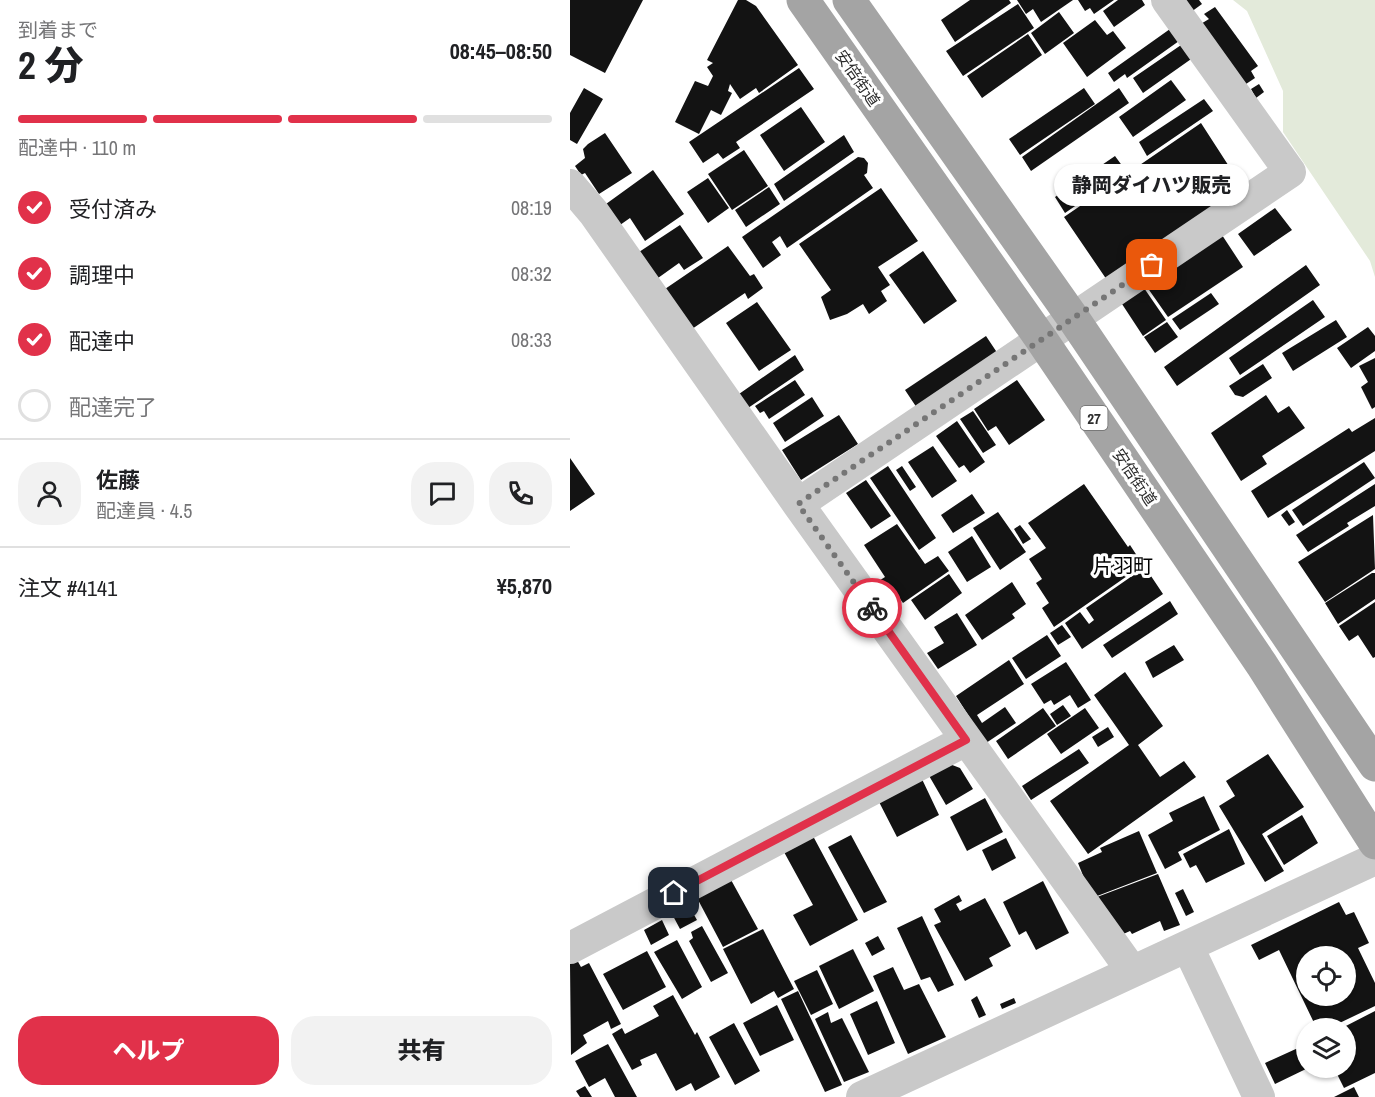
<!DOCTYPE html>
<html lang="ja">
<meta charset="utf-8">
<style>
body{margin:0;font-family:"Archivo Narrow","Noto Sans JP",sans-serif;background:#f2f2f2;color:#202124;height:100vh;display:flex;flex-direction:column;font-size:22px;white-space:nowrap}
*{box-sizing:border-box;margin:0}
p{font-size:20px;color:#757577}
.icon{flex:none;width:33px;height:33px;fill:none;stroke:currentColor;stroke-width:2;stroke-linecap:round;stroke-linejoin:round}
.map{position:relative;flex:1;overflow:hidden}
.side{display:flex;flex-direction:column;background:#fff;width:570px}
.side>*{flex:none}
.tools{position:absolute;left:726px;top:946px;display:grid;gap:12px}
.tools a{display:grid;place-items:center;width:60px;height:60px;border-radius:50%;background:#fff;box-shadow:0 2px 4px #0004;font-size:30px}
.pin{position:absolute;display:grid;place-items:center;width:51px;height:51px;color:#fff;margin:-26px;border-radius:12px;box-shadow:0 3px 9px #0006}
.courier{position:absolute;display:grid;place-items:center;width:60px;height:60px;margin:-30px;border:4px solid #e1314a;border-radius:50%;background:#fff;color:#222;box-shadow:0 2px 8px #0007}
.bubble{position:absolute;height:42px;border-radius:21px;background:#fff;box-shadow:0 2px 4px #0004;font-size:20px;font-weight:800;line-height:42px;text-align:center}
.overview em{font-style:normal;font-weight:800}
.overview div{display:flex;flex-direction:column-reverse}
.overview{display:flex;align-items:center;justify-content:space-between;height:102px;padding:0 18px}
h1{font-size:39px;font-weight:800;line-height:45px}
.bar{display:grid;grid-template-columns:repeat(4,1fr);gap:9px 6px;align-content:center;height:72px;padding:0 18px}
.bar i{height:8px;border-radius:4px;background:#e0e0e0}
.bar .selected{background:#e1314a}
.bar p{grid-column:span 4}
.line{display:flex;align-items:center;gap:15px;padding:0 18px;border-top:2px solid #e0e0e0}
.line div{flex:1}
.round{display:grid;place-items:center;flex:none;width:63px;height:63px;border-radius:24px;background:#f2f2f2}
ol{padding:0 18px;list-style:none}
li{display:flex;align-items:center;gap:18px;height:66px}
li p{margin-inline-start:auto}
li .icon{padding:6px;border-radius:50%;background:#e1314a;color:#fff;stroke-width:4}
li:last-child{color:#757577}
li i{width:33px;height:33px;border:3px solid #e0e0e0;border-radius:50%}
.button{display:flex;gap:12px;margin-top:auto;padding:12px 18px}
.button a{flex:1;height:69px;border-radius:24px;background:#e1314a;color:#fff;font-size:24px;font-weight:800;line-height:69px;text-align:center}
.button a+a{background:#f2f2f2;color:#202124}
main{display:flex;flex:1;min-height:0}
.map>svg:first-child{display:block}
.green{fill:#e3eada}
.building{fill:#131313;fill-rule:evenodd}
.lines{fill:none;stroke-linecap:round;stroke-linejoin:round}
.minor{stroke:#c9c9c9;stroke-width:32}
.primary{stroke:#a4a4a4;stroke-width:33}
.done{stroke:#767676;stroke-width:6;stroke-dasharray:0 10.8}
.route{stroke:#e1314a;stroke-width:8}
.labels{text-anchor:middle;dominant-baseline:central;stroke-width:6;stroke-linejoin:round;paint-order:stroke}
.shield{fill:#fff;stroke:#6b6b6b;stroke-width:1.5}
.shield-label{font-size:15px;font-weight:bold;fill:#2c2c2c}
.street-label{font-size:16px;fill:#2c2c2c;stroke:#fff}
.quarter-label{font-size:20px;fill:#000;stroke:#fff}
</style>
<main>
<section class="side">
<div class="overview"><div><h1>2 分</h1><p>到着まで</p></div><em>08:45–08:50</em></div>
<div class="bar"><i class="selected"></i><i class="selected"></i><i class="selected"></i><i></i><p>配達中 · 110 m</p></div>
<ol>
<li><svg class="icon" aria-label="check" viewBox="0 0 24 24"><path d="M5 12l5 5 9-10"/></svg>受付済み<p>08:19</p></li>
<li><svg class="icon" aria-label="check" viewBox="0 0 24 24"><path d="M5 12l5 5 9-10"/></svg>調理中<p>08:32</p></li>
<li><svg class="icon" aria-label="check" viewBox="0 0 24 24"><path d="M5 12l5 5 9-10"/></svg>配達中<p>08:33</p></li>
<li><i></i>配達完了</li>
</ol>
<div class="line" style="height:108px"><a class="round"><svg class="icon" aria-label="person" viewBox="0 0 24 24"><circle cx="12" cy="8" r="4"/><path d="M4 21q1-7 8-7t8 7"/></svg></a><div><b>佐藤</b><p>配達員 · 4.5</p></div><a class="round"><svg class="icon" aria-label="chat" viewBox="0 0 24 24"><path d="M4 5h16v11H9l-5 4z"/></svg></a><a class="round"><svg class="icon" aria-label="phone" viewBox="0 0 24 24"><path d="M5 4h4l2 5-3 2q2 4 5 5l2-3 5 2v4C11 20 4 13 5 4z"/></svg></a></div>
<div class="line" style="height:78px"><div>注文 #4141</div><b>¥5,870</b></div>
<div class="button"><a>ヘルプ</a><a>共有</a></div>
</section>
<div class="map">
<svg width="805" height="1097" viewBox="0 0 805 1097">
<rect width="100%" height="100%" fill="#fff"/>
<path class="green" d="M663 0H805V277L800 261 713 132V91L677 11Z"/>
<path class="building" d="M0 0H73L35 73 0 55Z
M168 0H176L186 6 228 65 189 93 186 88 170 99 160 84 158 91 162 93 151 115 141 110 129 134 105 122 125 81 138 86 143 76 137 67 143 63 137 60Z
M400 0H439L441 3 385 42 371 20Z
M447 0H503L471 22 463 9 456 14Z
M508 0H544L524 14 520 8 515 11Z
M548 0H572L575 5 544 27 533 11Z
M611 0H629L632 4 621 12Z
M448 4 464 28 393 76 376 51Z
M645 7 688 66 681 71 685 78 673 86 629 25 639 19 634 14Z
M489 12 504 33 475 54 461 33Z
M525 20 537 35 543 31 556 48 517 77 493 43Z
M600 29 609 41 557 78 555 74 544 82 538 73Z
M458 34 472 55 412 98 397 76Z
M614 43 624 57 573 93 563 78Z
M229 68 244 89 166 142 170 148 153 159 148 153 133 163 119 142Z
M601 80 616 100 563 137 549 117Z
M689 84 694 92 686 98 681 89Z
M14 88 33 99 7 144 0 140V113Z
M514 88 525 104 450 155 439 139Z
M549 88 559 103 461 171 452 157Z
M634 99 643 111 577 156 569 142Z
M231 107 255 142 214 171 190 135Z
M631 123 673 188 539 283 494 217Z
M35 133 62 173 29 194 15 173 11 175 5 166 15 158 13 149 18 144Z
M274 135 284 152 214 201 204 184Z
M174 150 198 186 162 210 138 174Z
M545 156 556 171 495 213 485 197Z
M288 157 294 158 298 163 297 173 294 175 303 188 217 248 210 236 202 242 211 255 193 268 172 237Z
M83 170 114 214 75 241 60 218 50 225 36 204Z
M138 178 159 208 138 223 117 192Z
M199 187 210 204 176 227 165 210Z
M311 188 348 241 308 267 320 285 311 291 317 301 299 314 293 304 277 314 260 320 251 297 261 290 229 244Z
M705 208 722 230 684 256 668 234Z
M110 225 133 258 114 270 109 263 88 278 69 252Z
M652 235 673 267 598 317 577 287Z
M158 246 180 276 184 274 193 288 178 299 175 293 122 329 95 289Z
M353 251 387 301 354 324 319 275Z
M736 265 750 285 607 386 594 367Z
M574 288 596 320 573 336 552 304Z
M641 293 649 304 610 330 602 319Z
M743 300 755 317 670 375 659 358Z
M187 302 221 350 189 371 156 323Z
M766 320 777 337 723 371 712 353Z
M597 322 608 337 585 353 574 337Z
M798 327 805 336V351L781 368 767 348Z
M416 336 428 354 347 408 335 390Z
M225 355 234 370 178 408 169 394Z
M805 358V407L802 409 791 387 798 382 789 366Z
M693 364 702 378 673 397 665 395 659 386Z
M225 380 235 395 199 419 194 411 190 413 185 406Z
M447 380 475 420 439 445 426 426 418 431 404 409Z
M696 395 708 413 719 406 735 428 692 456 697 464 671 481 641 433Z
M242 397 254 416 215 442 203 423Z
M403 411 426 445 413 453 390 419Z
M269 415 288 444 231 480 212 450Z
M805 418V451L698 518 681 491 779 428 782 432Z
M387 421 415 462 400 473 394 465 389 468 366 436Z
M363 446 387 481 362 498 338 462Z
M0 458 25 494 0 511Z
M794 462 805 478 733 526 722 510Z
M318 466 366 538 349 550 300 478Z
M332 466 346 487 340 491 326 470Z
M296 480 321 516 301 529 276 493Z
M514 484 558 547 560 545 573 565 484 627 472 608 479 603 466 583 472 579 459 559 476 548 458 523Z
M805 484V506L777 523 779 526 738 552 726 535Z
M402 494 415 513 383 533 371 515Z
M717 510 725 522 719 526 711 515Z
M428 512 456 552 430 570 403 528Z
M803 515 805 569 755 602 728 562Z
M327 524 355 564 368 556 379 571 333 603 321 586 310 594 304 584 315 577 294 545Z
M450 525 461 539 453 544 444 529Z
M402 536 421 567 397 582 378 552Z
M575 567 593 594 512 649 495 623 510 612 519 624 524 620 516 608Z
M802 573H805V599L768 624 755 603Z
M379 574 392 593 355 620 341 600Z
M442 582 456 604 442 614 445 618 412 640 395 615Z
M600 601 608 614 542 658 533 645Z
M805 602V657L803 658 788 635 779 641 769 626Z
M387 613 407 645 368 669 357 653 374 643 364 627Z
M492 625 501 637 488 645 480 633Z
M477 635 491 656 456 679 442 658Z
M604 645 614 660 583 678 575 662Z
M439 660 454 684 407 715 412 723 435 707 446 723 416 743 386 696Z
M496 662 521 700 508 708 500 695 484 705 481 700 474 704 461 684Z
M555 672 593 726 568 745 590 777 614 761 626 777 518 854 480 801 559 745 524 695Z
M493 705 501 716 487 725 480 714Z
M473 708 486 726 438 759 426 741Z
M515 708 529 728 491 754 477 734Z
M538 727 544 737 528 747 522 737Z
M509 749 519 763 461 800 452 786Z
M698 754 734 807 692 834 714 871 695 882 649 806 665 796 656 781Z
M377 763 390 768 403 789 376 805 358 774Z
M351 777 369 815 327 837 307 798Z
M634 796 650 830 608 852 612 860 595 869 578 835 603 821 599 813Z
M415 798 433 832 397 851 380 817Z
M732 815 748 843 714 865 697 836Z
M659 829 675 864 636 883 626 865 620 868 613 854Z
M569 831 587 873 522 898 508 863 532 852 530 848Z
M281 835 317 902 294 913 258 847Z
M243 836 288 920 240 946 223 915 243 905 214 852Z
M436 838 446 858 422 871 412 850Z
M588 874 610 925 594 931 590 921 562 934 560 931 549 936 527 897Z
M160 878 188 929 153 947 126 896Z
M473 881 499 933 466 950 456 931 449 935 433 902Z
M613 889 624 912 616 916 605 893Z
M389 895 392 901 386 904 390 911 415 898 441 946 419 958 423 966 395 981 364 925 371 922 364 909Z
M769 902 776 915 784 912 799 943 788 948 805 983V1006L757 1029H747L709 950 689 960 681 945ZM736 957H776V996H736Z
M119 906 127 920 110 929 102 914Z
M352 916 384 985 368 992 360 977 351 980 327 928Z
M92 920 99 935 81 945 74 930Z
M132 926 158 973 141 982 119 941 123 938 121 932Z
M193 929 224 989 208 998 204 991 181 1004 153 949Z
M308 936 315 949 302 956 295 943Z
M107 940 132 987 112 999 84 952Z
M283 949 304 991 269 1009 249 966Z
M77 951 96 987 53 1010 33 974Z
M7 960 11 967 19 963 51 1024 41 1029 38 1021 13 1035 17 1043 1 1055 0 964Z
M323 967 334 990 349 984 376 1037 338 1054 303 976Z
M247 970 263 1004 241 1015 224 981Z
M228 991 272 1085 255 1092 211 999Z
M103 995 125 1035 127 1032 150 1077 125 1091 121 1083 106 1091 86 1053 70 1060 72 1065 62 1070 42 1034 52 1028 55 1034 89 1016 83 1006Z
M407 996 416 1015 409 1018 401 1000Z
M444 998 446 1003 432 1009 430 1004Z
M307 1001 325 1043 298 1055 280 1014Z
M207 1005 224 1040 190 1056 173 1023Z
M805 1011V1073L774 1088 764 1068H776V1029H770Z
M258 1012 261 1023 272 1018 299 1072 274 1082 245 1019Z
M164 1023 190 1071 165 1085 139 1037Z
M38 1044 67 1097H45L35 1078 19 1087 5 1061Z
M728 1048 736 1069 705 1084 695 1063Z
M15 1086 22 1097H10L6 1091Z
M784 1087 789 1097H764Z"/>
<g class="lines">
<path class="minor" d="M0 185 24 213 228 504 562 971
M228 504 720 172 597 0
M618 947 689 1097
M0 948 396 740
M292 1097 805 859"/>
<path class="primary" d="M233 0 471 339 692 665 805 843
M279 0 503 318 805 765"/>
</g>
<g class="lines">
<path class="done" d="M302 608 228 504 582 265"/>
<path class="route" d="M104 893 396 740 302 608"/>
</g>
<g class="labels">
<rect class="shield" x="510.5" y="406" width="27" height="24" rx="4.5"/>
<g class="shield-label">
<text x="524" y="418">27</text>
</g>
<g class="street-label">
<text transform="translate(288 78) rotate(55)">安倍街道</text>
<text transform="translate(565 477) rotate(56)">安倍街道</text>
</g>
<g class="quarter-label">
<text x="553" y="565">片羽町</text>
</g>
</g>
</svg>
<div class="tools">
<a><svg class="icon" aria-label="locate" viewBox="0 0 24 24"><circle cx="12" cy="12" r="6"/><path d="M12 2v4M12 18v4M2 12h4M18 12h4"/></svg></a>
<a><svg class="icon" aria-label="layers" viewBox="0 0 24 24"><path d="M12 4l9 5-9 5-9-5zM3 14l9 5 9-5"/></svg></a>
</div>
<div class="pin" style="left:582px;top:265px;background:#ea580c"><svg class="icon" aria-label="bag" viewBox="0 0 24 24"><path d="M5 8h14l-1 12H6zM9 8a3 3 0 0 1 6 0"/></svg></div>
<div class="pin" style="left:104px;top:893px;background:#1f2937"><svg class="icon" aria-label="home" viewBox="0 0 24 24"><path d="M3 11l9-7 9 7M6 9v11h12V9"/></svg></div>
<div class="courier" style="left:302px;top:608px"><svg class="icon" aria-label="bike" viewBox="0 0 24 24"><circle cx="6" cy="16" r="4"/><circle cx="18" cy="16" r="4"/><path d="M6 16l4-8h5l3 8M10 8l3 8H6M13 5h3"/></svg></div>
<div class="bubble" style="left:484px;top:164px;width:195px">静岡ダイハツ販売</div>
</div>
</main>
